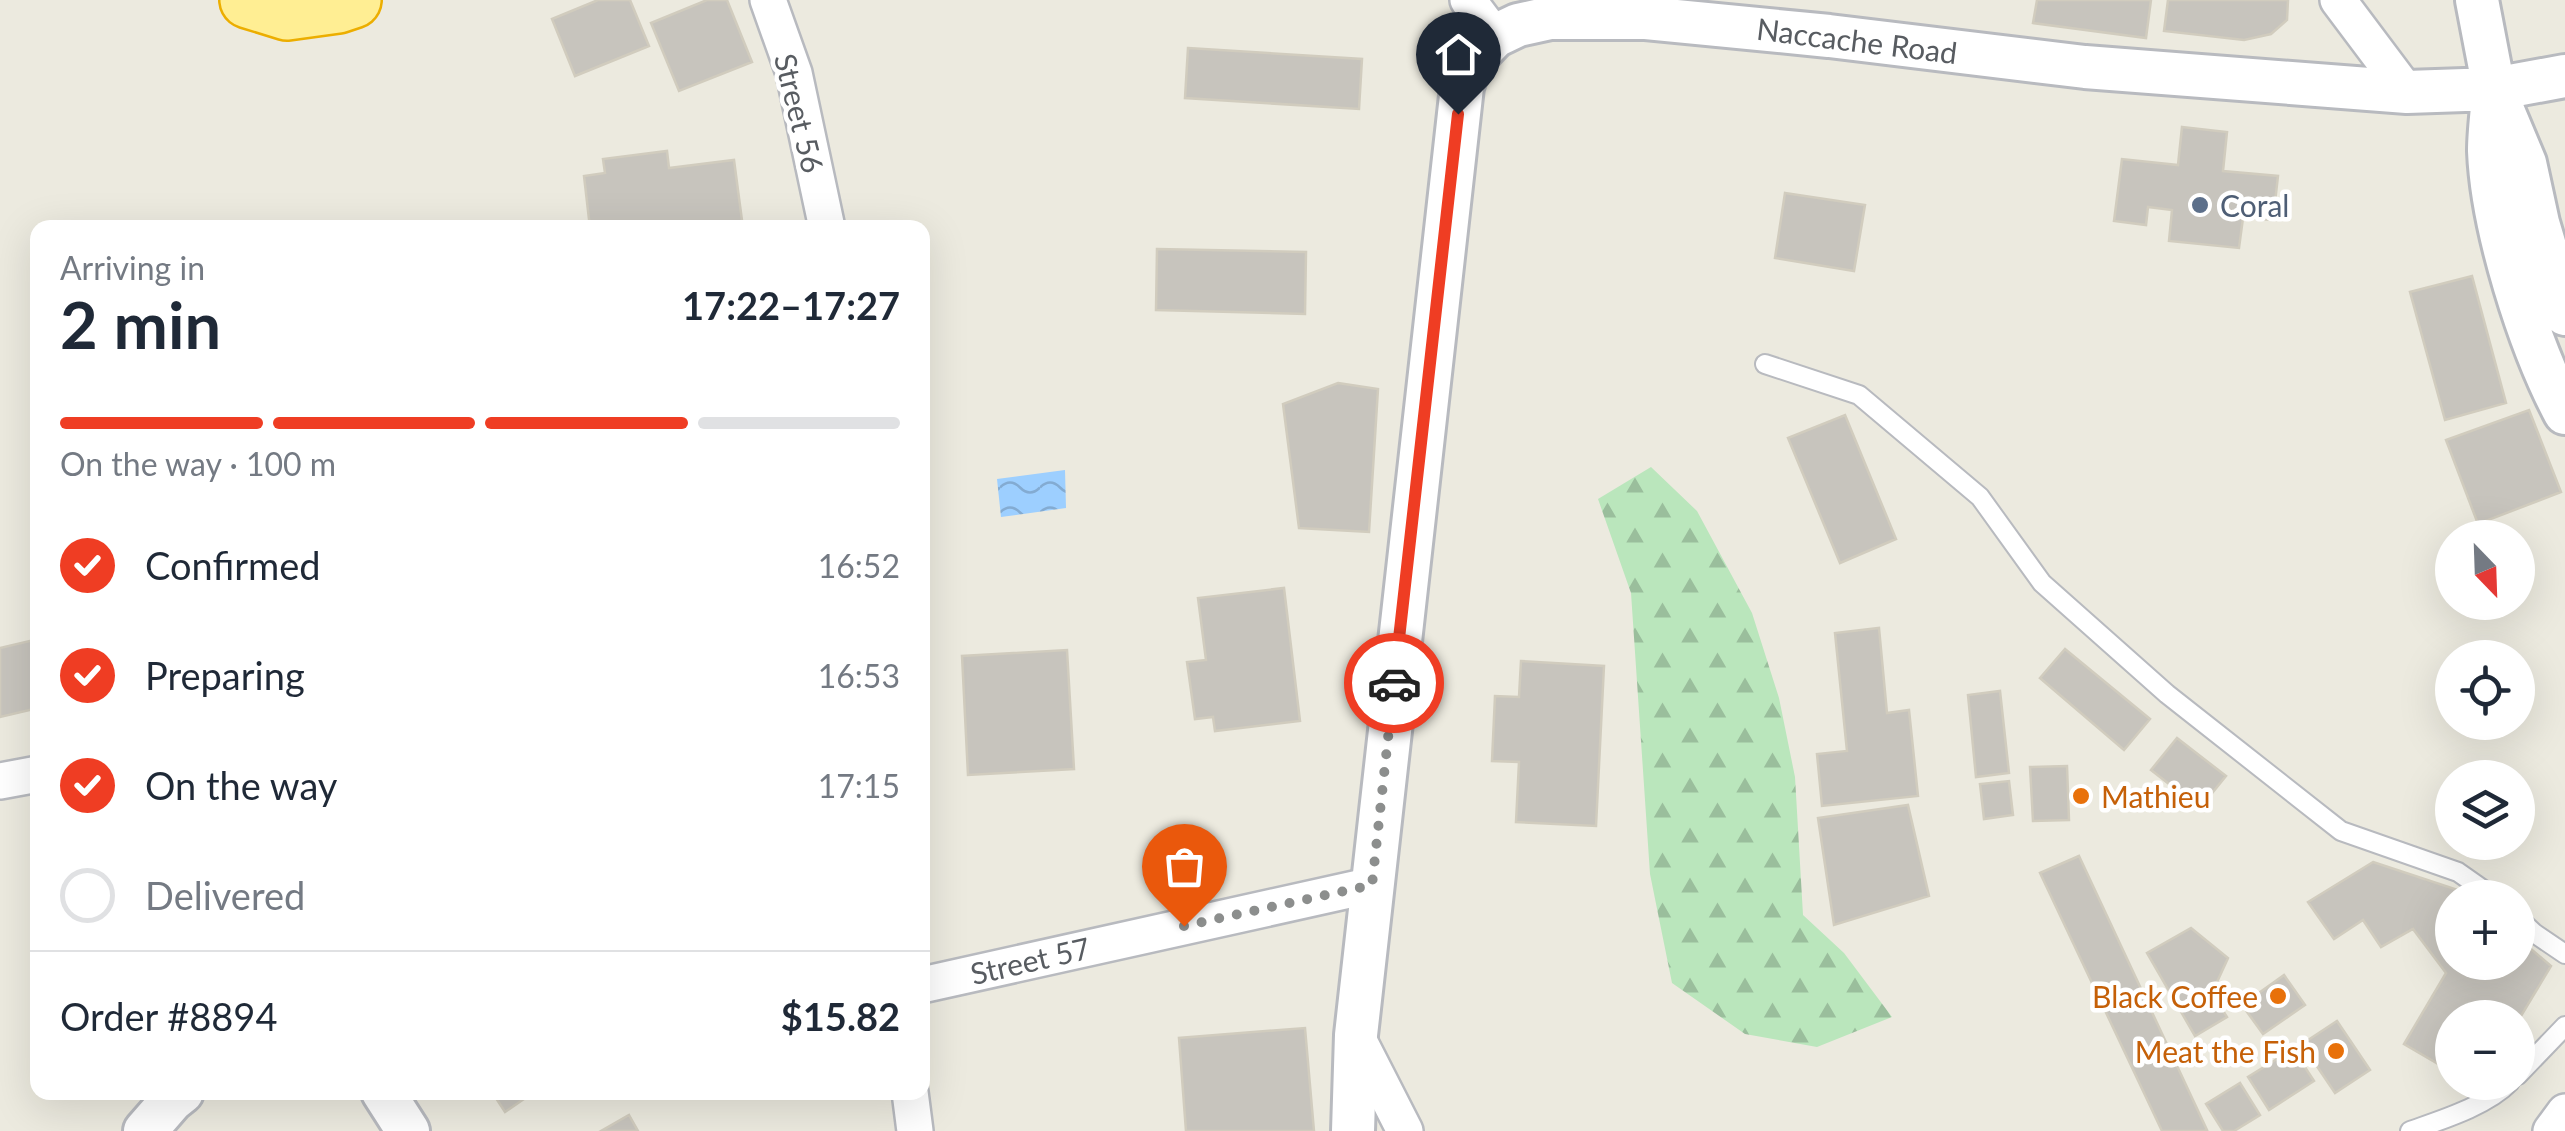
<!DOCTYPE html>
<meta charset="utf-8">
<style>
body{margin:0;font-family:Lato,sans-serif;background:#f2f2f3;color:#1f2937;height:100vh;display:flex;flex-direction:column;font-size:38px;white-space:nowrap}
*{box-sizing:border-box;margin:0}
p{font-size:32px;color:#747a83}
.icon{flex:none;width:55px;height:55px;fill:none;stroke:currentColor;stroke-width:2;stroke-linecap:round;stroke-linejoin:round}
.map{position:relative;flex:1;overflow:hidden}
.drawer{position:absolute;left:30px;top:220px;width:900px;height:880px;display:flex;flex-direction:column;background:#fff;border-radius:20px;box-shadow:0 10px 40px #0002}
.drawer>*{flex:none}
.needle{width:65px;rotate:157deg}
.tools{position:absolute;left:2435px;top:520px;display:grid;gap:20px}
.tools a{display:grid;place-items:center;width:100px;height:100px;border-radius:50%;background:#fff;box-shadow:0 10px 40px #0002;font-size:50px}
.pin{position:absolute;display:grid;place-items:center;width:85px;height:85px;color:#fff;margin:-102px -42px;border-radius:50% 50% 50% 0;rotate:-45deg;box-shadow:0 0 10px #0007}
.pin .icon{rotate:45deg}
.courier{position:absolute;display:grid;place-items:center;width:100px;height:100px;margin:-50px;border:8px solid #ef3d23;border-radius:50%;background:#fff;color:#222;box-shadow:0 2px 12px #0007}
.headline em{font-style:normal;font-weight:700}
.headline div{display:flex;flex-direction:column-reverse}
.headline{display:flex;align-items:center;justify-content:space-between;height:170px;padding:0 30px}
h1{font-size:65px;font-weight:700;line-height:75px}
.bar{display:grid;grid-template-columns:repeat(4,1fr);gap:15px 10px;align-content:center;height:120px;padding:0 30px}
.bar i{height:12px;border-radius:8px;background:#e0e1e3}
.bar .current{background:#ef3d23}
.bar p{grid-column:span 4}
.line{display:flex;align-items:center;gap:25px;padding:0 30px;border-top:2px solid #e0e1e3}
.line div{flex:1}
ol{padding:0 30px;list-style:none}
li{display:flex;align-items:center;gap:30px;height:110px}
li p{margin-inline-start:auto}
li .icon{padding:10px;border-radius:50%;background:#ef3d23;color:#fff;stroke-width:4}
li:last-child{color:#747a83}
li i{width:55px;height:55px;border:5px solid #e0e1e3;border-radius:50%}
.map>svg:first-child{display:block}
.forest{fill:url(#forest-firs)}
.water{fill:url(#water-waves)}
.building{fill:#c7c4bd;stroke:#d1ccbe;stroke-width:2.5}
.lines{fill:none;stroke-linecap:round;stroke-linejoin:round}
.service-casing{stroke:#b8babf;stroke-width:22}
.minor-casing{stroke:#b8babf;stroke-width:40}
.tertiary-casing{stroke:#b8babf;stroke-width:48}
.trunk-casing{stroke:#ecae00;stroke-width:60}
.service{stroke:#fff;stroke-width:18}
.minor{stroke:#fff;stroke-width:35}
.tertiary{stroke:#fff;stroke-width:42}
.trunk{stroke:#ffee93;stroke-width:55}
.done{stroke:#8c8e8d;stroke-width:10;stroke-dasharray:0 18}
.route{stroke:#ef3d23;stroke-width:12}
.service-dot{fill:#5c6f8a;stroke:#fff;stroke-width:4}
.food-dot{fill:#e8710a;stroke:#fff;stroke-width:4}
.labels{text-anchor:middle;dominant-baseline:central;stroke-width:9;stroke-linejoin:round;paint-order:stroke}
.street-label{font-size:30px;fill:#585c61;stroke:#fff}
.service-label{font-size:30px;fill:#4e5e75;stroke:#fff;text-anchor:start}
.food-label{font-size:30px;fill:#c56008;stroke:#fff;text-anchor:end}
</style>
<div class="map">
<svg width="2565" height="1131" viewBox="0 0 2565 1131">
<defs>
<pattern id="forest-firs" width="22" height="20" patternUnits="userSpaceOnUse" patternTransform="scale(2.5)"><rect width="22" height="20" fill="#bae6bc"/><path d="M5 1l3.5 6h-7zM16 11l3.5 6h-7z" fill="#9abe9c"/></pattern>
<pattern id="water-waves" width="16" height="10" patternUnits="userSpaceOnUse" patternTransform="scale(2.5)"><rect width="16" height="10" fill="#9dcfff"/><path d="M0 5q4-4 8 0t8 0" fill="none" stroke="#83abd2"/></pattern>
</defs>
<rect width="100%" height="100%" fill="#eceadf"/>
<path class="forest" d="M1651 467 1697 511 1752 613 1779 698 1795 777 1803 915 1844 953 1892 1017 1817 1047 1745 1034 1672 983 1650 874 1631 593 1598 499Z"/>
<path class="water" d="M1065 470 1066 508 1001 517 997 479Z"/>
<path class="building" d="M598 0H630L649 46 575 76 552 19Z
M707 0H727L752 62 679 91 651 23Z
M2037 0H2151L2146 38 2033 23Z
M2168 0H2288L2287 20 2271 34 2244 40 2164 31Z
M1188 48 1362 59 1359 109 1185 98Z
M2182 127 2227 132 2223 171 2278 176 2273 220 2243 218 2239 248 2169 241 2172 210 2148 207 2146 225 2114 221 2122 159 2178 165Z
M667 151 669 168 734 160 743 228H590L584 176 605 173 603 159Z
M1785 193 1865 205 1854 271 1775 258Z
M1157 249 1306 252 1305 314 1156 310Z
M2472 276 2506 403 2445 420 2410 292Z
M1338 383 1378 389 1369 532 1299 528 1283 404Z
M2529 410 2561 492 2478 524 2446 440Z
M1845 415 1896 539 1840 563 1788 438Z
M1284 588 1300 721 1215 731 1213 717 1195 719 1187 662 1206 660 1198 598Z
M1879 628 1887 713 1909 710 1918 796 1822 806 1817 754 1847 751 1835 633Z
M38 639V708L0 717V648Z
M2065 649 2150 719 2124 750 2040 678Z
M1067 650 1074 769 968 775 962 656Z
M1521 661 1604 666 1596 826 1516 822 1519 762 1492 761 1495 696 1519 697Z
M2000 691 2009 773 1976 777 1968 695Z
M2177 738 2226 776 2200 808 2151 770Z
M2067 766 2069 820 2033 821 2030 767Z
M2009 781 2013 815 1984 819 1980 784Z
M1908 805 1929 896 1834 925 1818 818Z
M2079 856 2207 1130 2204 1131H2162L2040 873Z
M2373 862 2461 891 2468 898H2452V962H2518V938L2551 966 2518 1021V1018H2452V1072L2404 1044 2446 973 2413 929 2381 947 2363 920 2334 939 2308 902Z
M2191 928 2228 958 2212 993 2227 1017 2195 1036 2147 953Z
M2284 975 2305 1005 2263 1034 2242 1005Z
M2337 1021 2370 1070 2335 1093 2302 1044Z
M1305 1028 1314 1131H1186L1179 1038Z
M2293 1049 2314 1081 2269 1110 2248 1077Z
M2240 1083 2260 1115 2234 1131H2223L2206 1104Z
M492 1092H534L505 1112Z
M629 1115 638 1131H601Z"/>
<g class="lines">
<defs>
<path id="service" d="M1765 364 1859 395 1980 497 2042 583 2167 694 2341 831 2458 872 2495 898
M2518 918 2534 933 2565 954
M2518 1075 2565 1026
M2410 1131C2441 1120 2487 1106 2510 1082"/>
<path id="minor" d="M768 0 794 73 827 228
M1468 0 1495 36
M2338 0 2407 92
M0 781 38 774
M922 985 1372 885
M1356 1035 1405 1131
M910 1092 915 1131
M2551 1131 2565 1112"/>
<path id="tertiary" d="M2477 0 2494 89 2525 163 2538 223 2565 314
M2494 89C2492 109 2489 131 2489 151 2492 228 2529 345 2565 413
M383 1092 408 1131
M145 1131 172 1100 182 1092
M1353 1131 1356 1035 1462 87 1470 62 1495 36 1518 25 1550 18H1646L1829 36 2085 67 2407 92 2494 89 2565 76"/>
<path id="trunk" d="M248 0 287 12 338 5 353 0"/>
</defs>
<use href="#service" class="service-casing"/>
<use href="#minor" class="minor-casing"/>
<use href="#tertiary" class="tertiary-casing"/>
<use href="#trunk" class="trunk-casing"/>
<use href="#service" class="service"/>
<use href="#minor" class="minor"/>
<use href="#tertiary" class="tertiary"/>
<use href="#trunk" class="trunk"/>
</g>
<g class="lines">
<path class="done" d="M1184 926 1372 885 1394 683"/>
<path class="route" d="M1394 683 1458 114"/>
</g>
<circle class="service-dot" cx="2200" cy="205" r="10"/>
<g class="food-dot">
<circle cx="2081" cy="796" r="10"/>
<circle cx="2278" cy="996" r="10"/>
<circle cx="2336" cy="1051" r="10"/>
</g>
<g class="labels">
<g class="street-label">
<text transform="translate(1857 40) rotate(7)">Naccache Road</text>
<text transform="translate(800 113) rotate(76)">Street 56</text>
<text transform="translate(1030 960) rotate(-13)">Street 57</text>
</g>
<g class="service-label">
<text x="2220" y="205">Coral</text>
</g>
<g class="food-label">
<text x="2101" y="796" text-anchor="start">Mathieu</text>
<text x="2258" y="996">Black Coffee</text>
<text x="2316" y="1051">Meat the Fish</text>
</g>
</g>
</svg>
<div class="tools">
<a><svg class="needle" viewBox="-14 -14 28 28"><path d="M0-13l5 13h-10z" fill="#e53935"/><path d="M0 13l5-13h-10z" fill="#747a83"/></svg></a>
<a><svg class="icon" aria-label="locate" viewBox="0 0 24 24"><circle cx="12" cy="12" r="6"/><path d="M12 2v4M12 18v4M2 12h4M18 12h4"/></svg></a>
<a><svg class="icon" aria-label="layers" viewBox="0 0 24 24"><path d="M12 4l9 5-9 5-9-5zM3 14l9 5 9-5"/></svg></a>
<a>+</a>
<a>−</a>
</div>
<div class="pin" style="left:1184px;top:926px;background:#ea580c"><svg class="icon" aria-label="bag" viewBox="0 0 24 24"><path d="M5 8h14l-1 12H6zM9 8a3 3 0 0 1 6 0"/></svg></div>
<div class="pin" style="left:1458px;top:114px;background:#1f2937"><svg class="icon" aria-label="home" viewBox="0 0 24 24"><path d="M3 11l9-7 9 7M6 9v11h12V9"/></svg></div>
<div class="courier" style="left:1394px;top:683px"><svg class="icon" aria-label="car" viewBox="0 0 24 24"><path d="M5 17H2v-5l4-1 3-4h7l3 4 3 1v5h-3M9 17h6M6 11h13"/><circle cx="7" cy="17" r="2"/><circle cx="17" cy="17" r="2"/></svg></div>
<section class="drawer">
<div class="headline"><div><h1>2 min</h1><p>Arriving in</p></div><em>17:22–17:27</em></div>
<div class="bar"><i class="current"></i><i class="current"></i><i class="current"></i><i></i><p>On the way · 100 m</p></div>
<ol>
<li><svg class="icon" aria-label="check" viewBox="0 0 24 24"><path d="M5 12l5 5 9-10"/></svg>Confirmed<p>16:52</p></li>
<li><svg class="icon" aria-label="check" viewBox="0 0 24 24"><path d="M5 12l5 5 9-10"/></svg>Preparing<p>16:53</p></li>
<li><svg class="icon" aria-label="check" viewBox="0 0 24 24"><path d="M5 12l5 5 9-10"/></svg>On the way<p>17:15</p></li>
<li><i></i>Delivered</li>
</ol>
<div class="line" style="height:130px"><div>Order #8894</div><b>$15.82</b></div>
</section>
</div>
